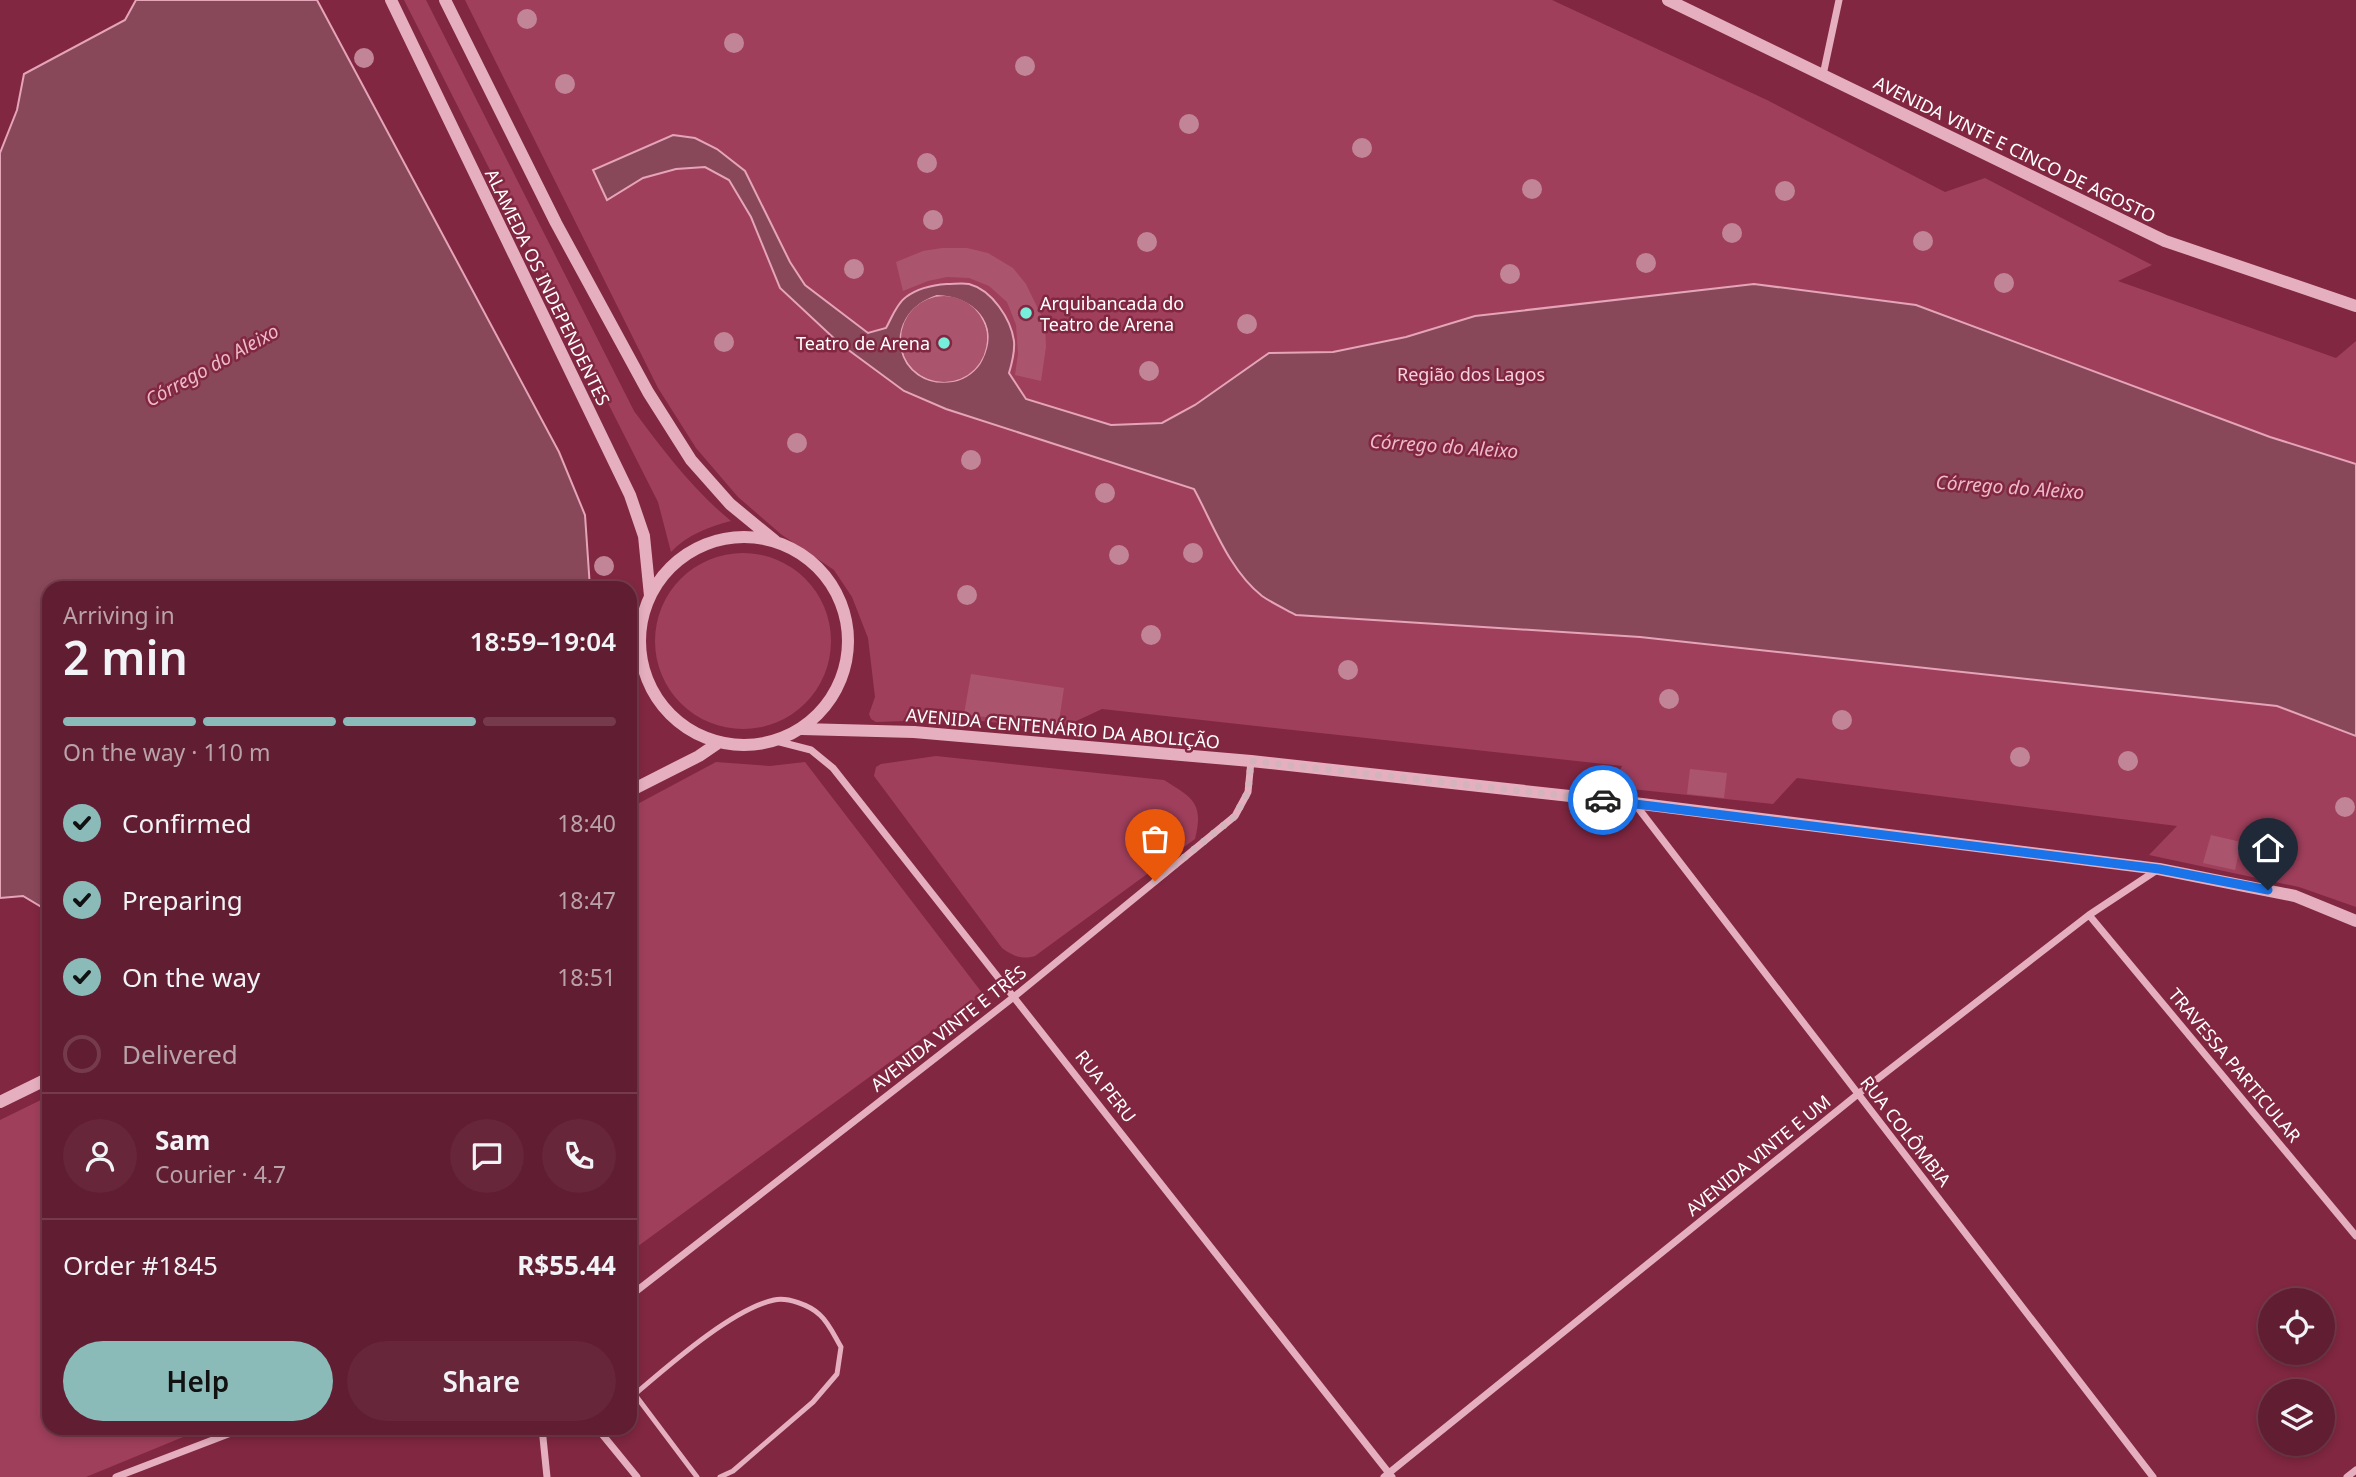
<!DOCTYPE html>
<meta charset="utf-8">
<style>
body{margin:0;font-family:"Noto Sans",sans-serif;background:#672639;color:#f1f3f6;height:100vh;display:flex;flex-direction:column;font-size:26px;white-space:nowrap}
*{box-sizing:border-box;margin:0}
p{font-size:23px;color:#baa2ab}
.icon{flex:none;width:38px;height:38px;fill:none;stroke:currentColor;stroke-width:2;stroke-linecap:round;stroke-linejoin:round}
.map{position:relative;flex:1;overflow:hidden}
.side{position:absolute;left:42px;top:581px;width:595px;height:854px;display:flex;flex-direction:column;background:#611d31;border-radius:21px;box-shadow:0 4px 10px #0003,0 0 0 2px #753b4d}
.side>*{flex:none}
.buttons{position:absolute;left:2258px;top:1288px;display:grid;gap:14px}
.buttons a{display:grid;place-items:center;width:77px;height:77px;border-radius:50%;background:#611d31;box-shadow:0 4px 10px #0003,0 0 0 2px #753b4d;font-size:35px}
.pin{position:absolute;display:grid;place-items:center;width:60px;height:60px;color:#fff;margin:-72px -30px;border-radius:50% 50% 50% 0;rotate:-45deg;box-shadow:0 0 7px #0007}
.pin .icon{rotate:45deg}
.courier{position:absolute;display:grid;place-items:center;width:70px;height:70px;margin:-35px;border:5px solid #1a73e8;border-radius:50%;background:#fff;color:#222;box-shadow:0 2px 9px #0007}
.headline em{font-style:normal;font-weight:600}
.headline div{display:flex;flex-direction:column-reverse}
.headline{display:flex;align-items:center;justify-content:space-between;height:119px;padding:0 21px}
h1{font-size:46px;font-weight:600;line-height:52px}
.bar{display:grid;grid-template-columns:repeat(4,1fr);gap:10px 7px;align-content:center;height:84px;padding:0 21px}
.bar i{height:9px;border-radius:5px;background:#753b4d}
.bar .selected{background:#8bbbb9}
.bar p{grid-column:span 4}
.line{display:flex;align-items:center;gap:18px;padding:0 21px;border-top:2px solid #753b4d}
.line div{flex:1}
.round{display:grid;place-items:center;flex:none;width:74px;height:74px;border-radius:37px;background:#672639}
ol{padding:0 21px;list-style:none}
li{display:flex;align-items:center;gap:21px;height:77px}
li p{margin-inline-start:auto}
li .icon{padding:7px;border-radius:50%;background:#8bbbb9;color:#111;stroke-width:4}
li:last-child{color:#baa2ab}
li i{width:38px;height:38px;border:4px solid #753b4d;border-radius:50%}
.cta{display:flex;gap:14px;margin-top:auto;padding:14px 21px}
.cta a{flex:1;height:80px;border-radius:42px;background:#8bbbb9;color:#111;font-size:28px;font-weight:600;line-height:80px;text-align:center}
.cta a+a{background:#672639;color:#f1f3f6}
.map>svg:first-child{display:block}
.green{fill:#9f3f5c}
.water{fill:#88485a;stroke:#e6a4b9;stroke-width:2;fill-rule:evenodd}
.building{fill:#ab546e}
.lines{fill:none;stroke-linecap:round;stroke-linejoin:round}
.service{stroke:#e6afc0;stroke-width:5}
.minor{stroke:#e6afc0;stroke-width:7}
.tertiary{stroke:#e6afc0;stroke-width:12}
.tree{fill:#c18597}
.done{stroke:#d3b3bc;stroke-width:7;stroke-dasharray:0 12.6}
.route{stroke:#1a73e8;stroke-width:9}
.poi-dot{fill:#75eedc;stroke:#812741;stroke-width:2.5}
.labels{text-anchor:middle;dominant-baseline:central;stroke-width:5;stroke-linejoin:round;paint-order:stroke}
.street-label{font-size:18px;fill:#fff;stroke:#812741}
.poi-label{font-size:18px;fill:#fff;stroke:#812741;text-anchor:start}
.park-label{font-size:18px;fill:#f5d2dd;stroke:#812741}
.water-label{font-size:19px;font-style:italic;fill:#edbaca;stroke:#812741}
</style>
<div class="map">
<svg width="2356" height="1477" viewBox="0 0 2356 1477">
<rect width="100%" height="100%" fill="#812741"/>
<path class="green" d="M404 0H426L634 411C663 450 693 490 731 521 708 527 687 535 671 552L658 502Z
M465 0H1552L1767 100 1945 192 1985 178 2152 265 2118 281 2336 358 2356 341V907L2299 887 2149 855 2177 826 1797 778 1773 804 1612 787 1622 766 1102 709 1057 730 965 719 876 722 871 719 869 714 875 697 868 638 852 597 834 570 782 535 738 497 696 448 658 388Z
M655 641a88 88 0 1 1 176 0a88 88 0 1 1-176 0Z
M936 756 1164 780C1193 798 1204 803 1195 839L1035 956C1021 960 1013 956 1002 948L874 776 876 767 881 764Z
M716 762 770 766 805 762 983 994 630 1252V808Z
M49 1096V1428H205L86 1477H0V1120Z"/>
<path class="water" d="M136 0H317L559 452 585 515 590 588H49V907L45 909 23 896 0 898V153L17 110 24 74 125 20Z
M673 135 695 138 717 149 745 171 790 262 805 285 868 333 886 328C891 319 897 303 906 297 918 288 933 285 947 284 954 284 963 283 969 284 992 290 1011 319 1014 341 1015 352 1012 363 1009 373L1026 399 1111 425 1162 423 1195 405 1269 353 1333 352 1406 337 1475 316 1754 284 1916 305 2270 437 2356 464V736L2277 706 1640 637 1296 615C1285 609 1272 603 1262 596 1229 570 1213 524 1194 489L946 409 904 391 839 343 780 288 751 217 729 180 705 167 676 169 643 178 607 200 593 170ZM937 296C972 297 1000 323 982 359 977 370 965 379 953 381 896 390 878 316 937 296Z"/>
<path class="building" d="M942 248H967L988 253 1013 268 1026 284 1045 323 1046 347 1041 381 1015 375 1018 354 1016 325 1007 302 989 286 969 278 947 277 928 281 903 291 896 262 923 251Z
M901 339a43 43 0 1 1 86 0a43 43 0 1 1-86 0Z
M971 674 1064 688 1058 728 964 714Z
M1690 769 1727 773 1724 798 1687 794Z
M2211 835 2241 842 2235 870 2203 863Z"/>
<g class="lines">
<path class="service" d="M630 1388 697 1477
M635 1394C668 1366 732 1309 774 1300 787 1297 810 1305 820 1315 829 1323 835 1337 841 1347L837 1374 813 1402 733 1471 720 1477"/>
<path class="minor" d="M1823 75 1839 0
M776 741 811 750 833 768 1392 1477
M1635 804 2153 1477
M2089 915 2356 1236
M630 1296 1015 996 1235 816 1248 792 1251 761
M542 1428 547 1477
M597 1428 637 1477
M116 1477 244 1428
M1384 1477 1858 1094 2089 915 2157 870
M2347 1477 2356 1470"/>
<path class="tertiary" d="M391 0 630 495 644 536 650 596
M445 0 556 223 648 392 691 460 730 504 775 541
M1668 0 2165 241 2356 306
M640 641a104 104 0 1 1 208 0a104 104 0 1 1-208 0Z
M802 729 914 732 1251 761 1634 803 2159 869 2295 896 2356 921
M630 791 699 756 718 743
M0 1102 49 1078"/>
</g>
<g class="tree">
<circle cx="527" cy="19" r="10"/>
<circle cx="734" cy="43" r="10"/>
<circle cx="364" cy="58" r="10"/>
<circle cx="1025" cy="66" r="10"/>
<circle cx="565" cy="84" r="10"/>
<circle cx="1189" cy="124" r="10"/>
<circle cx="1362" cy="148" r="10"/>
<circle cx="927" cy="163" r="10"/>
<circle cx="1532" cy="189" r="10"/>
<circle cx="1785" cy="191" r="10"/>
<circle cx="933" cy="220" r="10"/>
<circle cx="1732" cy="233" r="10"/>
<circle cx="1923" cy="241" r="10"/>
<circle cx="1147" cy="242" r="10"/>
<circle cx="1646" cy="263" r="10"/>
<circle cx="854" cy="269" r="10"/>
<circle cx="1510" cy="274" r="10"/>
<circle cx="2004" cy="283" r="10"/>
<circle cx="1247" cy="324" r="10"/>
<circle cx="724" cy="342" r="10"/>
<circle cx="1149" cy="371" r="10"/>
<circle cx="797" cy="443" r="10"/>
<circle cx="971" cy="460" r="10"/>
<circle cx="1105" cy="493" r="10"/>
<circle cx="1193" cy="553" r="10"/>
<circle cx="1119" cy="555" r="10"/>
<circle cx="604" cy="566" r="10"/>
<circle cx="967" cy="595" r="10"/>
<circle cx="1151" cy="635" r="10"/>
<circle cx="1348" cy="670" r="10"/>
<circle cx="1669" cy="699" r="10"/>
<circle cx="1842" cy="720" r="10"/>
<circle cx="2020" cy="757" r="10"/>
<circle cx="2128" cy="761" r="10"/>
<circle cx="2345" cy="807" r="10"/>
</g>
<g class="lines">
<path class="done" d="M1155 881 1235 816 1248 792 1251 761 1603 800"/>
<path class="route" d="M1603 800 2159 869 2268 890"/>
</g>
<g class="poi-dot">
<circle cx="1026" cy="313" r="7"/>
<circle cx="944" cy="343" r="7"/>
</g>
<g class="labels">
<g class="street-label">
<text transform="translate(2015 149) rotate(26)">AVENIDA VINTE E CINCO DE AGOSTO</text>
<text transform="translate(548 287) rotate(64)">ALAMEDA OS INDEPENDENTES</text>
<text transform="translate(1063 728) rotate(5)">AVENIDA CENTENÁRIO DA ABOLIÇÃO</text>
<text transform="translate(948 1028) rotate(-38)">AVENIDA VINTE E TRÊS</text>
<text transform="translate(2235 1065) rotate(50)">TRAVESSA PARTICULAR</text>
<text transform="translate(1106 1086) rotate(52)">RUA PERU</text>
<text transform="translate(1906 1131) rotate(52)">RUA COLÔMBIA</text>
<text transform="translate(1758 1155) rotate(-39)">AVENIDA VINTE E UM</text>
</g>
<g class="poi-label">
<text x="1040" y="303">Arquibancada do<tspan x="1040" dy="21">Teatro de Arena</tspan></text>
<text x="930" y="343" text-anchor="end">Teatro de Arena</text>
</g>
<g class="park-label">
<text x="1471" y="374">Região dos Lagos</text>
</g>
<g class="water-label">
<text transform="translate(212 365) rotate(-29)">Córrego do Aleixo</text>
<text transform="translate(1444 446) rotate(4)">Córrego do Aleixo</text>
<text transform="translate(2010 487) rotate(4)">Córrego do Aleixo</text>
</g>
</g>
</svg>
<div class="buttons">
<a><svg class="icon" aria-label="locate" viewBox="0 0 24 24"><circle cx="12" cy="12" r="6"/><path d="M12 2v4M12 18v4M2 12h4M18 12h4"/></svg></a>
<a><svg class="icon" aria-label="layers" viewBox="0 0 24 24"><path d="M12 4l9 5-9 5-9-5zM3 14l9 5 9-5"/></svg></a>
</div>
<div class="pin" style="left:1155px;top:881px;background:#ea580c"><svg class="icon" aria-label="bag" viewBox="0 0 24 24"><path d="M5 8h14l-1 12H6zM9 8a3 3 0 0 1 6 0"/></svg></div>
<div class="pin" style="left:2268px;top:890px;background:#1f2937"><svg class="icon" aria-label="home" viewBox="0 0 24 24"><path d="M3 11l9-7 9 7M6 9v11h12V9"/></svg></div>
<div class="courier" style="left:1603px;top:800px"><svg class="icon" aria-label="car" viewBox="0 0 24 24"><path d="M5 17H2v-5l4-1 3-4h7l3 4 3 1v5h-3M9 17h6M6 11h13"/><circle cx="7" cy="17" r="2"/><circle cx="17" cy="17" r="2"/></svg></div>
<section class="side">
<div class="headline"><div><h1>2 min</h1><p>Arriving in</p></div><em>18:59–19:04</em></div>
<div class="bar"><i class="selected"></i><i class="selected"></i><i class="selected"></i><i></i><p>On the way · 110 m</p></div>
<ol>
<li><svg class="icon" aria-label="check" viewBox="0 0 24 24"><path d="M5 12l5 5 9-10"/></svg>Confirmed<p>18:40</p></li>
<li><svg class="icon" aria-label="check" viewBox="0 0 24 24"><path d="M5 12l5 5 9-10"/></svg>Preparing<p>18:47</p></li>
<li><svg class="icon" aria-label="check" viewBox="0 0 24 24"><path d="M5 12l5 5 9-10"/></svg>On the way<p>18:51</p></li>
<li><i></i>Delivered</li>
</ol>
<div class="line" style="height:126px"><a class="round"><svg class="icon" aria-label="person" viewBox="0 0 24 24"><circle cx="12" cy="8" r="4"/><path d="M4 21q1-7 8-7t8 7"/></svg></a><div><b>Sam</b><p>Courier · 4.7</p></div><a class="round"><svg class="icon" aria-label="chat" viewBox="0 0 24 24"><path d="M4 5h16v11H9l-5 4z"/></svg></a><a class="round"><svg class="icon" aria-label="phone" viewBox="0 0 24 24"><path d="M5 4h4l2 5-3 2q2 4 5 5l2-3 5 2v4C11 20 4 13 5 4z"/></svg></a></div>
<div class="line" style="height:91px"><div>Order #1845</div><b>R$55.44</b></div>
<div class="cta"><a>Help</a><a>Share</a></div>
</section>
</div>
